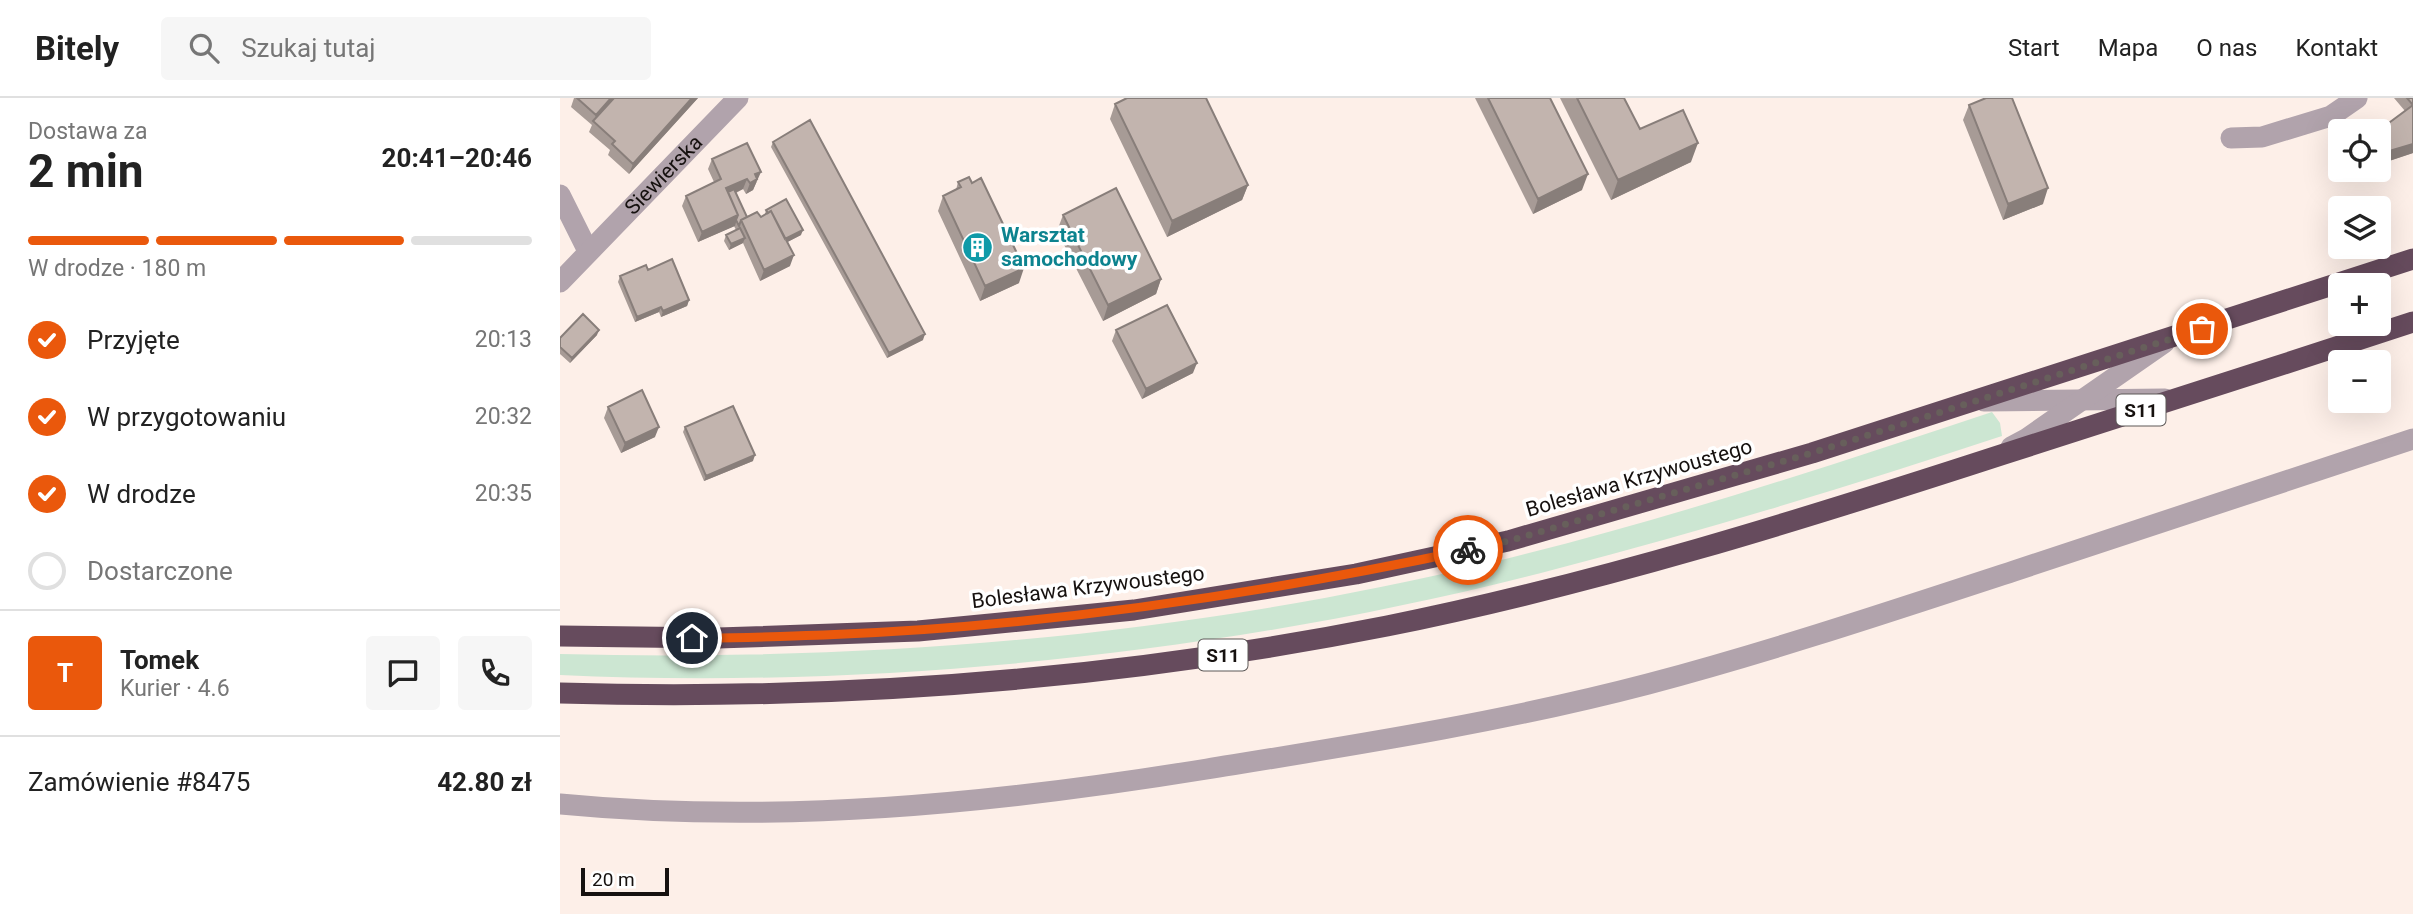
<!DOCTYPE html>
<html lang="pl">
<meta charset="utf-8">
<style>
body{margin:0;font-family:Roboto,sans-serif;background:#f6f6f6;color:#222;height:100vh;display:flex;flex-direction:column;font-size:26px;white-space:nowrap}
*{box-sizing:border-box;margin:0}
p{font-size:23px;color:#767676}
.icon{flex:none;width:38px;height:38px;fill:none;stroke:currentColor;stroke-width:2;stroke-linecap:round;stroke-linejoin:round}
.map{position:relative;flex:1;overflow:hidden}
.details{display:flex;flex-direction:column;background:#fff;width:560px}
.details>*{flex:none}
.buttons{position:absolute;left:1768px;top:21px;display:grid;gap:14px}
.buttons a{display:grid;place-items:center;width:63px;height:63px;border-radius:7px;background:#fff;box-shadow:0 7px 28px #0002;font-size:35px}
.scale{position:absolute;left:21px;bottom:18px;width:88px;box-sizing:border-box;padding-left:7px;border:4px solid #16110f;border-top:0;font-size:19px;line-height:24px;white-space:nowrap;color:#16110f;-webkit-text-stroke:5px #fff;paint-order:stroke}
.pin{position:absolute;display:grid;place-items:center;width:60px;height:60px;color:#fff;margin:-30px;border:4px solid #fff;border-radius:50%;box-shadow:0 2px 7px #0007}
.courier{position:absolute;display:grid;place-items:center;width:70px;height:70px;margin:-35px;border:5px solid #ea580c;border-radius:50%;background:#fff;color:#222;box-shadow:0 2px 9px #0007}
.headline em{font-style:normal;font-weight:700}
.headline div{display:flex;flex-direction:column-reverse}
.headline{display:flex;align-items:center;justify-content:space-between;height:119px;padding:0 28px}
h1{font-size:46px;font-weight:700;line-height:52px}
.bar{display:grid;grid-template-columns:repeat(4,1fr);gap:10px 7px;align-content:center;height:84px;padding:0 28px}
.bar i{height:9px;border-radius:5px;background:#e0e0e0}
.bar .active{background:#ea580c}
.bar p{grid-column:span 4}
.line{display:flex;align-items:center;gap:18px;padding:0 28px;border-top:2px solid #e0e0e0}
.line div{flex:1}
.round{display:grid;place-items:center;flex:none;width:74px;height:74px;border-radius:7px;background:#f6f6f6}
ol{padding:0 28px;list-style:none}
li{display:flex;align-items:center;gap:21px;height:77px}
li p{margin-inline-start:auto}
li .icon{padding:7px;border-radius:50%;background:#ea580c;color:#fff;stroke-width:4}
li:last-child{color:#767676}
li i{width:38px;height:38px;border:4px solid #e0e0e0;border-radius:50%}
header{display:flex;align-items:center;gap:42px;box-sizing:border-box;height:98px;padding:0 35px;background:#fff;border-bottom:2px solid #e0e0e0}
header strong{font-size:33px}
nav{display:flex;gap:38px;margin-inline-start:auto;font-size:24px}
.search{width:490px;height:63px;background:#f6f6f6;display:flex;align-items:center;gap:18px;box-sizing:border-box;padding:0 24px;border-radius:7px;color:#767676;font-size:26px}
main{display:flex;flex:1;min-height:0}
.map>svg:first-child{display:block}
.green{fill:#cce6d2}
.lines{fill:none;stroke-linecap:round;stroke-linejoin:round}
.minor{stroke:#b1a3ac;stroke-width:21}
.highway{stroke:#664b5d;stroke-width:21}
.wall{fill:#a79b96}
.shaded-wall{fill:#887e7a}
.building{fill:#c2b4ae;stroke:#887e7a;stroke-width:2}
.done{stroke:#675f5b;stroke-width:7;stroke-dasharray:0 12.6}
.route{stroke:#ea580c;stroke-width:9}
.labels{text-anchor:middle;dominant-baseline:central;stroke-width:7;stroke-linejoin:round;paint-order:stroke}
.shield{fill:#fff;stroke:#5c5857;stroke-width:2}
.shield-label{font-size:19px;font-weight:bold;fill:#16110f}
.street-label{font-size:21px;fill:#16110f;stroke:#fff}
.culture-label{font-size:21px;font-weight:bold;fill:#0d838f;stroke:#fff;text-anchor:start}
</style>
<header>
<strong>Bitely</strong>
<div class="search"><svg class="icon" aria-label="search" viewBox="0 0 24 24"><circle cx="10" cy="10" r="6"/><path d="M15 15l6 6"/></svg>Szukaj tutaj</div>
<nav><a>Start</a><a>Mapa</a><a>O nas</a><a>Kontakt</a></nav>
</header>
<main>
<section class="details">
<div class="headline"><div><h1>2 min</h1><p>Dostawa za</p></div><em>20:41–20:46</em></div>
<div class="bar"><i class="active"></i><i class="active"></i><i class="active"></i><i></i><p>W drodze · 180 m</p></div>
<ol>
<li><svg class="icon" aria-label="check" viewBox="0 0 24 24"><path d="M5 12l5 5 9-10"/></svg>Przyjęte<p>20:13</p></li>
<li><svg class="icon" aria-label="check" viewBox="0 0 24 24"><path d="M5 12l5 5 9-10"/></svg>W przygotowaniu<p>20:32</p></li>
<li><svg class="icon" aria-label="check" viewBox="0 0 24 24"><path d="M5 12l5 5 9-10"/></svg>W drodze<p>20:35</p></li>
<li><i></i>Dostarczone</li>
</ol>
<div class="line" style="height:126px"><b class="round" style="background:#ea580c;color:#fff">T</b><div><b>Tomek</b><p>Kurier · 4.6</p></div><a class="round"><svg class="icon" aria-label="chat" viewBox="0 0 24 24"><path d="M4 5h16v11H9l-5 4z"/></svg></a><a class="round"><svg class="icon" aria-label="phone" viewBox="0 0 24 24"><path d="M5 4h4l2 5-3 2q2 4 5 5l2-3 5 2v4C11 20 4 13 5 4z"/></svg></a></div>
<div class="line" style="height:91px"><div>Zamówienie #8475</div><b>42.80 zł</b></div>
</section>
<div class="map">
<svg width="1853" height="816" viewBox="0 0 1853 816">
<rect width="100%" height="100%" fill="#fdefe8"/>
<path class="green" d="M1432 314 1440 325 1442 338C1294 387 1146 432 996 471 680 554 326 592 0 577V556C313 564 628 538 933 464 1102 423 1267 369 1432 314Z"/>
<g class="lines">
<g class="minor">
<path d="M1671 40 1702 39 1771 18 1797 0"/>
<path d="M0 97 28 153"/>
<path id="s1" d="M0 184 178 0"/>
<path d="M1424 303 1605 301"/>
<path d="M1451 349 1466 341 1604 245"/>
<path d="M0 706C218 727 432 706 647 671 795 647 943 624 1088 586 1212 553 1332 513 1454 473 1587 429 1720 385 1853 341"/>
</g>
<path class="highway" d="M0 538 158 540 358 533 574 512 796 476 948 443 1252 355 1853 161
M0 595C278 603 554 582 827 528 1036 486 1241 422 1444 356 1580 312 1717 269 1853 224"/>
</g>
<path class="wall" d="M14 0H138L69 76 48 57 50 52 29 34 32 27 11 9Z
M915 0H990L1022 92 973 116Z
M1000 0H1064L1080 31 1131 64 1051 102Z
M1834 0H1853V55L1823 65 1818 59V33L1845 13Z
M555 6 688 87 682 102 607 139 550 21Z
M1409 7 1483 106 1443 122 1403 22Z
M213 44 363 242 327 260 211 49Z
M152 61 197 85H196L193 92 186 96 183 91 176 95 187 119H201L205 116 206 112 241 137 227 144 230 168 200 183 183 145 169 152 164 143 166 137 176 132 174 128 138 144 122 108 126 98 154 84 148 71Z
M398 84 459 185 420 203 378 113 383 98 396 92Z
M503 117 601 181 596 196 543 223 497 133Z
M88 172 129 202 127 208 101 219 99 214 75 224 58 184 60 178Z
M556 232 633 275 582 301 552 243Z
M37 237 10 265 0 256V240Z
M48 309 95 339 61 355 44 320Z
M125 329 193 363 144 383 123 334Z"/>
<path class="shaded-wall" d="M51 0H57L34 24 36 17Z
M132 0H138L69 76 73 66Z
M1138 45 1131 64 1051 102 1058 82Z
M1853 46V55L1823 65 1826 54Z
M201 74 193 92 186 96 190 85 195 76Z
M1028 76 1022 92 973 116 978 101Z
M187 81 183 91 166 99V90Z
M688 87 682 102 607 139 612 123Z
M1488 90 1483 106 1443 122 1448 106Z
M178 117 175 128 138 144 142 134Z
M243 132 241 137 220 148 222 143Z
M185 140 183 145 169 152 171 146Z
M234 157 230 168 200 183 204 172Z
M464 170 459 185 420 203 425 188Z
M601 181 596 196 543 223 548 207Z
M129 202 127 208 101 219 103 213Z
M101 209 99 214 75 224 77 219Z
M39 232 37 237 10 265 12 260Z
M365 236 363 242 327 260 329 255Z
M637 265 633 275 582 301 586 291Z
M99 329 95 339 61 355 65 345Z
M195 357 193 363 144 383 146 378Z"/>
<path class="building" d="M17 0H51L36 17Z
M54 0H132L73 66 52 46 55 43 33 23Z
M567 0H646L688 87 612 123 555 6Z
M928 0H990L1028 76 978 101Z
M1017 0H1064L1080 31 1123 12 1138 45 1058 82Z
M1426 0H1452L1488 90 1448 106 1409 7Z
M1847 0H1853V46L1826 54 1818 42V33L1853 7Z
M250 22 365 236 329 255 213 44Z
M187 45 201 74 195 76 197 81 190 85 187 81 166 90 178 117 142 134 126 98 161 81 152 61Z
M409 79 412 85 421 80 464 170 425 188 383 98 401 89 398 84Z
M556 90 601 181 548 207 503 117Z
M174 91 187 119 181 122 179 128 176 122 178 117 168 94Z
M226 101 243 132 225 141 211 113 208 115 206 112Z
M211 113 234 157 204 172 181 122 197 114 201 119Z
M180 130 185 140 171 146 166 137Z
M112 161 129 202 103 213 101 209 77 219 60 178 86 167 88 172Z
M607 207 637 265 586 291 556 232Z
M23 216 39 232 12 260 0 249V240Z
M82 292 99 329 65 345 48 309Z
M173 308 195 357 146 378 125 329Z"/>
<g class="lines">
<path class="done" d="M908 452 948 443 1252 355 1642 231"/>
<path class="route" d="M132 540C176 541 220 538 264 537 482 529 695 497 908 452"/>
</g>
<defs>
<symbol id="building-disc" viewBox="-11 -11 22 22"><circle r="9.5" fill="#0f9aa8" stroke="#fff"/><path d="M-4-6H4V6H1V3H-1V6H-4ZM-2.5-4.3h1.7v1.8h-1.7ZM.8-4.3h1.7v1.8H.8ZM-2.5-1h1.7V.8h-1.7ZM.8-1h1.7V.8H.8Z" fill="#fff"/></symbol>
</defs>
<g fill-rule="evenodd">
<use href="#building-disc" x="400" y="132" width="35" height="35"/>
</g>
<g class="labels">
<g class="shield">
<rect x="1556.5" y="296.5" width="49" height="31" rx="5"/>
<rect x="638.5" y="541.5" width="49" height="31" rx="5"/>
</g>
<g class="shield-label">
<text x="1581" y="312">S11</text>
<text x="663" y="557">S11</text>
</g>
<g class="street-label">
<text stroke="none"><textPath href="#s1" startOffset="149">Siewierska</textPath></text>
<text transform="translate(1079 380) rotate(-16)">Bolesława Krzywoustego</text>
<text transform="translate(528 489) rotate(-7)">Bolesława Krzywoustego</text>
</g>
<g class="culture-label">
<text x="441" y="137">Warsztat<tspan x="441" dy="24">samochodowy</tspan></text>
</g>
</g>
</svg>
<div class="buttons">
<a><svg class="icon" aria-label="locate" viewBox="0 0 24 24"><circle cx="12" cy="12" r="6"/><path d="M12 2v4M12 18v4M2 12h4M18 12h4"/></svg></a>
<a><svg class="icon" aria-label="layers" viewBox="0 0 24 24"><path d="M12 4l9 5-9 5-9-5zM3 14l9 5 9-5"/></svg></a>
<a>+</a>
<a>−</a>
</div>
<div class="scale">20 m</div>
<div class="pin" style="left:1642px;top:231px;background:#ea580c"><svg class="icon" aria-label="bag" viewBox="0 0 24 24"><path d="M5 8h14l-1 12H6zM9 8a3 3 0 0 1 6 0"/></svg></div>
<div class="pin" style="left:132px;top:540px;background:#1f2937"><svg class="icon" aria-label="home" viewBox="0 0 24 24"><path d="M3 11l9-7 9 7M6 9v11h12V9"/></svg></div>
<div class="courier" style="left:908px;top:452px"><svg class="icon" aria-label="bike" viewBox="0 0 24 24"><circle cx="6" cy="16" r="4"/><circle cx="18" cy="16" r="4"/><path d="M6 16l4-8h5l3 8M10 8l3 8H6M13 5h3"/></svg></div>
</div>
</main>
